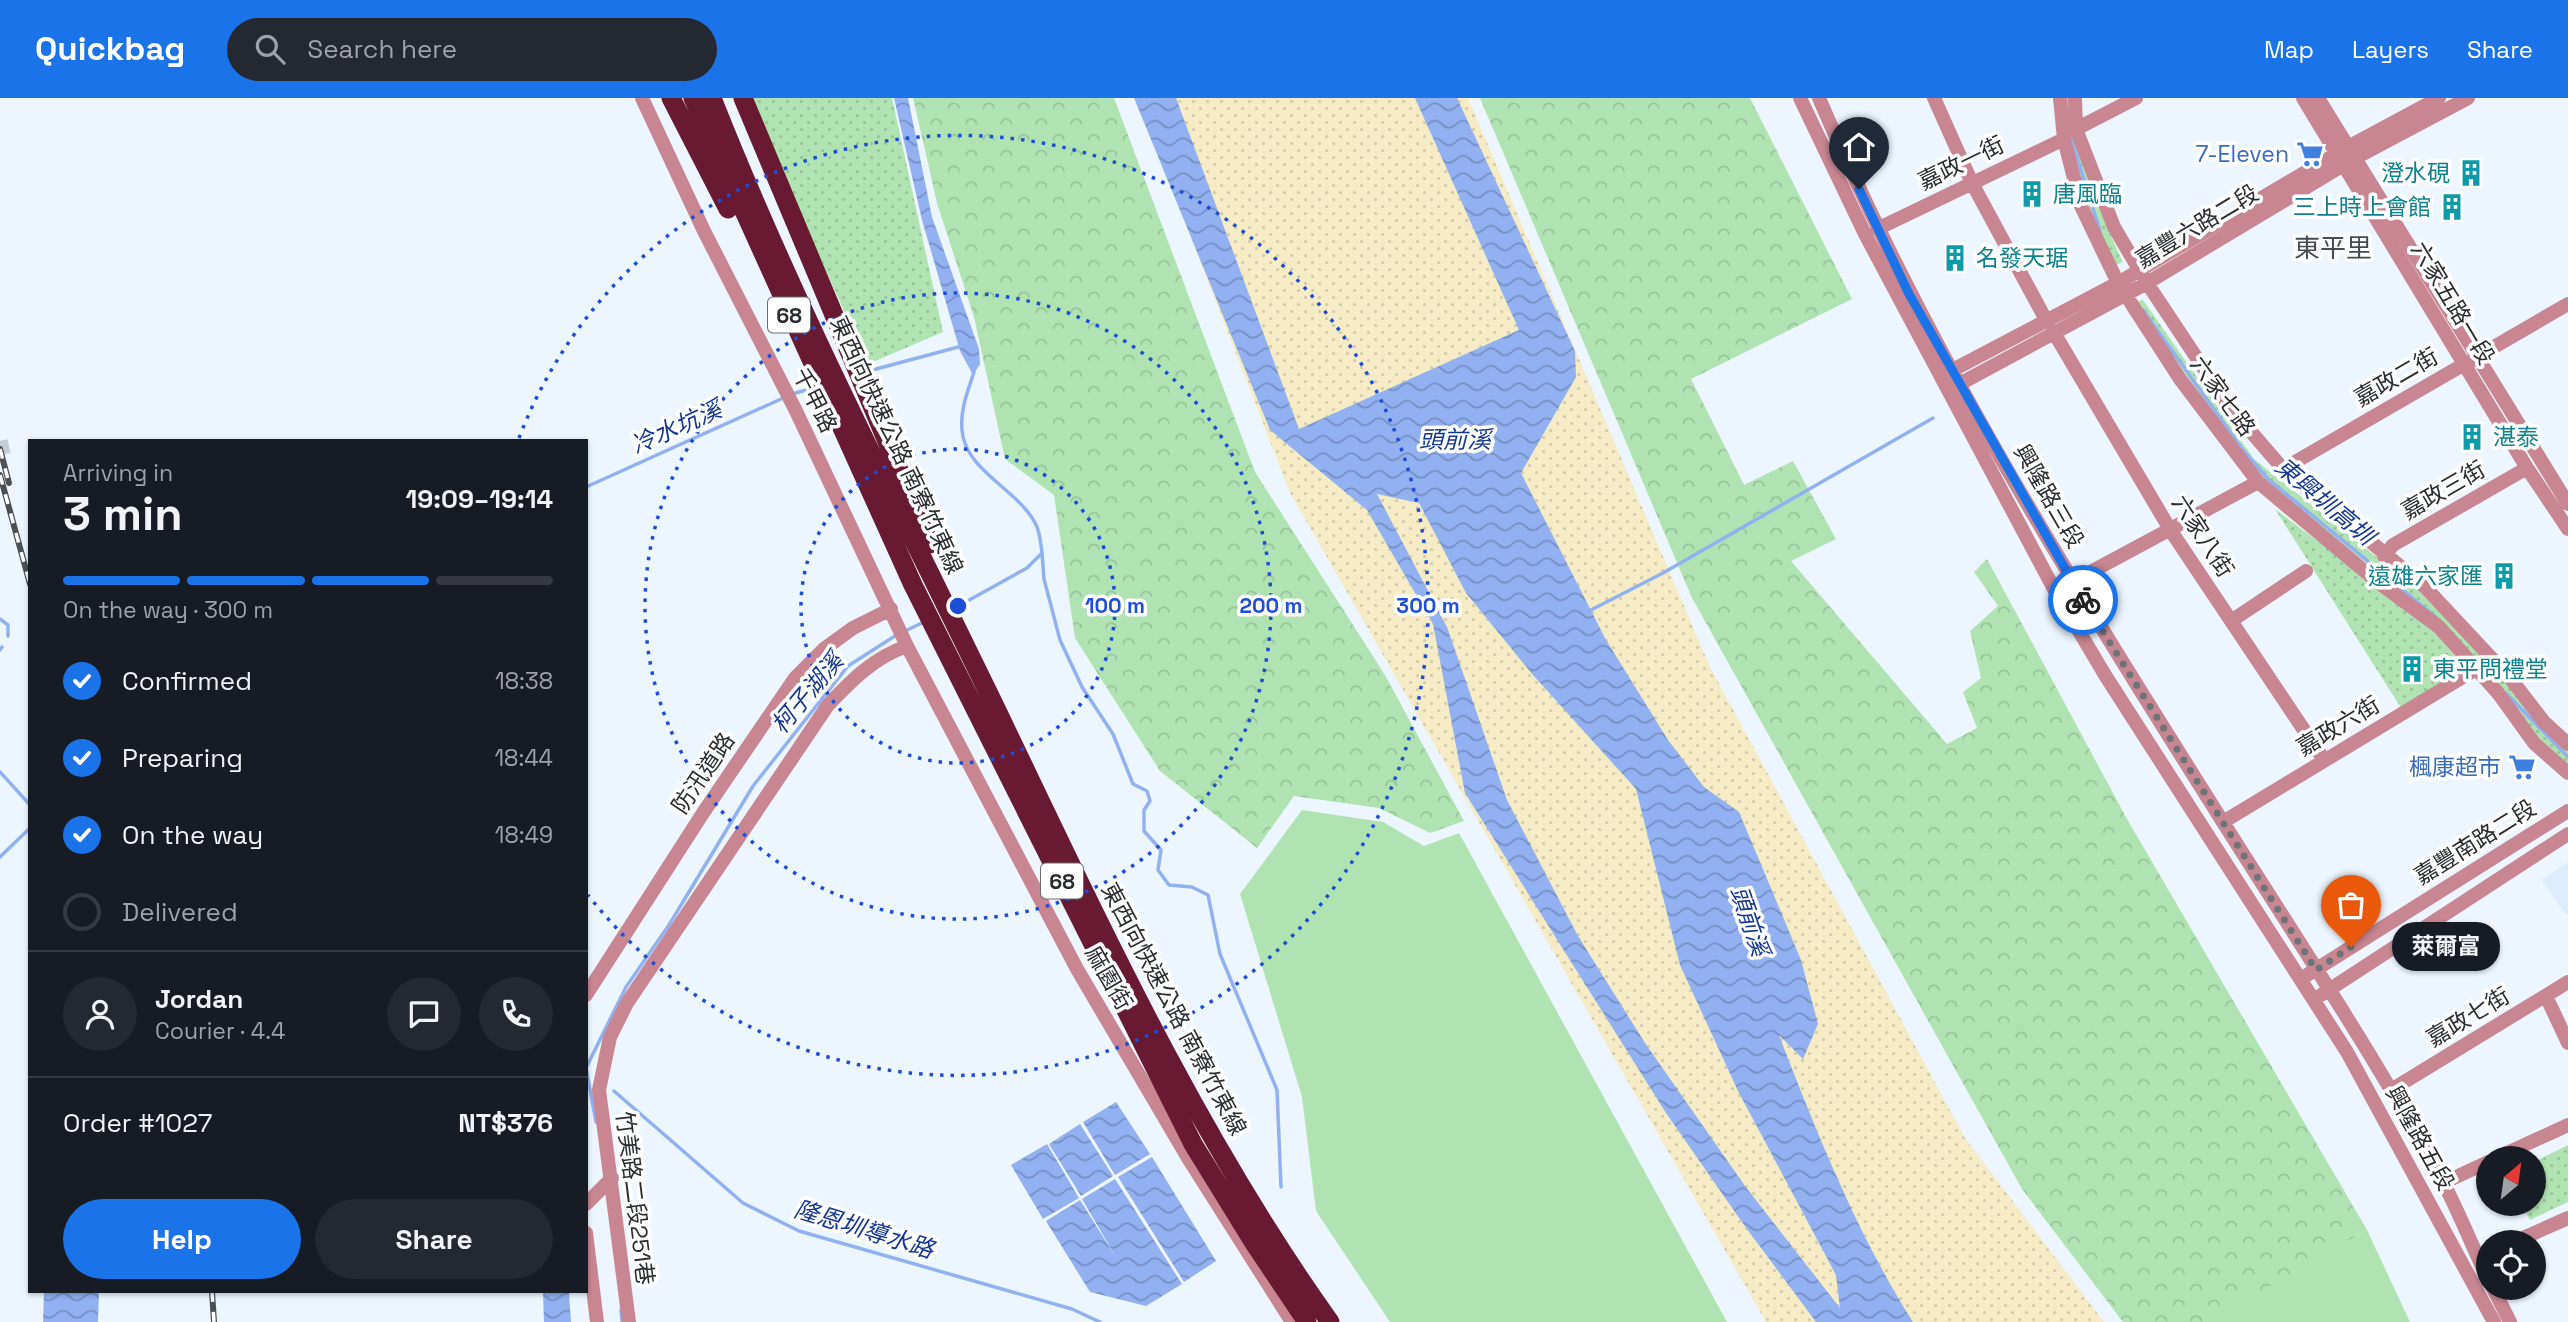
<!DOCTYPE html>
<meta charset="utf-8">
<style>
body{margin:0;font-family:"Space Grotesk","Noto Sans TC",sans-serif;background:#242831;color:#f1f3f6;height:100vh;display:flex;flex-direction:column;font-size:26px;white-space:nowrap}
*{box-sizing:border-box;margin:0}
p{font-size:23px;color:#9ea1a6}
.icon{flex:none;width:38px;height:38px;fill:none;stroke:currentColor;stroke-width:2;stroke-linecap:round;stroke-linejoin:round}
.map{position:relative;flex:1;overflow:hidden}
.sheet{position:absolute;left:28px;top:341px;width:560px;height:854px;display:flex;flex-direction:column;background:#171b24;border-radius:0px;box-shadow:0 2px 5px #0004}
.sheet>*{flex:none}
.needle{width:46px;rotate:29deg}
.controls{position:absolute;left:2476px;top:1048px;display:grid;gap:14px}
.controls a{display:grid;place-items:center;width:70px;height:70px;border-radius:50%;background:#171b24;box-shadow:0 2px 5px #0004;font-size:35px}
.pin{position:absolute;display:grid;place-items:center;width:60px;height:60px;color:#fff;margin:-72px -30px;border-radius:50% 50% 50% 0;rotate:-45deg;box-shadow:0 0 7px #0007}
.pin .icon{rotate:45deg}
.courier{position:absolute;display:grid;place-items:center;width:70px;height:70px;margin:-35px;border:5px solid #1a73e8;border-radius:50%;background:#fff;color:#222;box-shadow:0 2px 9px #0007}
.bubble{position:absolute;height:49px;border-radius:24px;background:#171b24;box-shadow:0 2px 5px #0004;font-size:23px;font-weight:700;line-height:49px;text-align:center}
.headline em{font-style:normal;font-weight:700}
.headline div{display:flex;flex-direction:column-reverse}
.headline{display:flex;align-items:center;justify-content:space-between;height:119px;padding:0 35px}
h1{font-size:46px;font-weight:700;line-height:52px}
.bar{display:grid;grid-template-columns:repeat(4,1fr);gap:10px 7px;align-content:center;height:84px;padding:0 35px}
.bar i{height:9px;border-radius:5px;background:#363941}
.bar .on{background:#1a73e8}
.bar p{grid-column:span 4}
.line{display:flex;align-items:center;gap:18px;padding:0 35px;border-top:2px solid #363941}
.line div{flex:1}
.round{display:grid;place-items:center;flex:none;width:74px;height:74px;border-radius:37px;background:#242831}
ol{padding:0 35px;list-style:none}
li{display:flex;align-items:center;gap:21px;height:77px}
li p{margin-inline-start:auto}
li .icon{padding:7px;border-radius:50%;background:#1a73e8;color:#fff;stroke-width:4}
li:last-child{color:#9ea1a6}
li i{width:38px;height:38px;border:4px solid #363941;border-radius:50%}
.cta{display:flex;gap:14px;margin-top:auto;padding:14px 35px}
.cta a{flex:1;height:80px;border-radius:42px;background:#1a73e8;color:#fff;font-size:28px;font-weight:700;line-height:80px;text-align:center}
.cta a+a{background:#242831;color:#f1f3f6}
header{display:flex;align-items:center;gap:42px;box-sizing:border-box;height:98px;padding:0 35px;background:#1a73e8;color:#fff}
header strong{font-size:33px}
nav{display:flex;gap:38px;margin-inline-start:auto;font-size:24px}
.search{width:490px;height:63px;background:#242831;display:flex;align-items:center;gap:18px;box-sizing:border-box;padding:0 24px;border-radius:38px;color:#9ea1a6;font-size:26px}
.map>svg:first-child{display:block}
.built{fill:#ddecfa}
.green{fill:#afe3b2}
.forest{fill:url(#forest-crowns)}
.sand{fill:url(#sand-dots)}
.park{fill:url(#park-dots)}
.water{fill:url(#water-waves);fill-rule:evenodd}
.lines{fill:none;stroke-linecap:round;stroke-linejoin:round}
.stream{stroke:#91b1f1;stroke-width:3.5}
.minor-tunnel{stroke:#c6ced5;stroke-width:14;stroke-dasharray:14 7;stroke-linecap:butt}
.minor{stroke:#c88692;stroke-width:14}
.highway{stroke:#671a31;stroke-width:19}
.rail-casing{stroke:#4c5053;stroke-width:6}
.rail{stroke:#fff;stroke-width:3.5;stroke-dasharray:10;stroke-linecap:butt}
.done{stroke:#6e7378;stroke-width:7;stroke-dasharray:0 12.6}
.route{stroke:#1a73e8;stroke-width:9}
.ring{fill:none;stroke:#1d4ed8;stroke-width:3.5;stroke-dasharray:3.5 7}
.labels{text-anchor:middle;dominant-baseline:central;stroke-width:7;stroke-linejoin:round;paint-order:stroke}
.shield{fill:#fff;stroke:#6a6c6e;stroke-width:2}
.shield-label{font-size:21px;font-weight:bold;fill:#2a2d30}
.shop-label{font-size:23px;fill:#366cbe;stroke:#fff;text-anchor:end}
.street-label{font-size:23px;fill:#2a2d30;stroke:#fff}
.culture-label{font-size:23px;fill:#0d838f;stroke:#fff;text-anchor:start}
.water-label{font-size:24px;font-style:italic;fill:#133891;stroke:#fff}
.quarter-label{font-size:26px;fill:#454c53;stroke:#fff}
.centre{fill:#1d4ed8;stroke:#fff;stroke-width:3.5}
.ring-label{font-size:21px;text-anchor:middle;font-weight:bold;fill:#1d4ed8;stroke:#fff;stroke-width:7;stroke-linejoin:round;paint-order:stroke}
</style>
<header>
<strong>Quickbag</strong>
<div class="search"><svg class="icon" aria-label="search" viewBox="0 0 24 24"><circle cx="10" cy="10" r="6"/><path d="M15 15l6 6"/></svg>Search here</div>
<nav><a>Map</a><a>Layers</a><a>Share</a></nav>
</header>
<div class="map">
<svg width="2568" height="1224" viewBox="0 0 2568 1224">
<defs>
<pattern id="forest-crowns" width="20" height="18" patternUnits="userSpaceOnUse" patternTransform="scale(1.75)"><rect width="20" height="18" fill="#afe3b2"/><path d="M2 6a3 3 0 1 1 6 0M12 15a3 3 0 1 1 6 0" fill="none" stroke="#97c399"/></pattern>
<pattern id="sand-dots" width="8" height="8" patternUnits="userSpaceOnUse" patternTransform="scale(1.75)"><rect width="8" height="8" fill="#f5ebc5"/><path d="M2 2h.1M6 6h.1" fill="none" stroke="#d2caaa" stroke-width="1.8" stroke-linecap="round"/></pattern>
<pattern id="park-dots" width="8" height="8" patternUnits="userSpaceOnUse" patternTransform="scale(1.75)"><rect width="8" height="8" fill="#afe3b2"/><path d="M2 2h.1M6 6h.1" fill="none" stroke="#97c399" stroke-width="1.8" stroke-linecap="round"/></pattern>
<pattern id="water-waves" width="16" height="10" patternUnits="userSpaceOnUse" patternTransform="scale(1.75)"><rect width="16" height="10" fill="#91b1f1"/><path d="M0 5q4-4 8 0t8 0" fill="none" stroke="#7790c4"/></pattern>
</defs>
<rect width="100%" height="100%" fill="#edf6fe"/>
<path class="built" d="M2568 764V816L2566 817 2542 782Z"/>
<path class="green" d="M1302 712 1383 724 1424 748 1459 735 1727 1224H1390L1316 1113 1302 999 1240 796Z
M2367 1132 2410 1224H2207L2209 1221Z"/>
<path class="forest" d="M913 0H1114L1255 374 1385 577 1464 723 1430 735 1379 710 1294 698 1257 750 1160 673 1075 540 1054 397 1005 361 974 219 937 105Z
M1480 0H1750L1852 201 1691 281 1744 387 1793 363 1836 441 1791 463 1947 646 1977 630 1963 594 1981 580 1970 533 1998 508 1974 474 1987 461 2127 721 2367 1132 2207 1224H2123L2022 1091 1692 500Z"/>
<path class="sand" d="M1137 0H1468L1710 569 1965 1040 2104 1224H1766L1290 395Z"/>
<path class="park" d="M748 0H892L943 234 868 266Z
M2062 0H2072C2078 59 2098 111 2123 164L2114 168 2084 107Z
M2143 202 2254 361 2419 493 2568 650V668L2538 641 2428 514 2268 387 2254 372 2134 204Z
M2275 411 2432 530 2466 572 2403 613Z
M2568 1047V1104L2530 1122 2521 1106H2534V1064Z"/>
<path class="water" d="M894 0H908L932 119 979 251 980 266 973 277 960 253 922 122Z
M1134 0H1176L1299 331 1519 232 1415 0H1457L1575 253 1576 279 1521 375 1606 542 1668 642 1704 689 1739 714 1801 862 1818 926 1803 961 1779 937C1815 1031 1859 1140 1913 1224H1816L1744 1127 1666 1015 1465 695 1433 526 1367 412 1270 332ZM1377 396 1419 405 1466 495 1533 577 1636 691 1680 867 1738 993 1836 1177 1840 1210 1745 1088 1645 945 1578 838 1507 702 1447 529Z
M1116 1004 1150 1056 1115 1077 1083 1024Z
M1080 1026 1113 1078 1081 1098 1049 1046Z
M1047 1046 1079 1100 1043 1121 1011 1067Z
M1152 1059 1216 1163 1184 1184 1118 1079Z
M1115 1081 1182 1186 1146 1208 1090 1194 1046 1123 1080 1102 1117 1161 1082 1101Z
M44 1194H99L98 1224H43Z
M543 1194H569L571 1224H544Z"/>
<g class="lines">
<path class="stream" d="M2070 37 2100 133
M2143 212 2243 352 2268 381 2437 520
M865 274 962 248
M792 296 817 289
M586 389 781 301
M1042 455 1044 481 1060 542 1082 589 1113 636 1133 686 1147 693 1150 703 1144 712V733L1161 752 1158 772 1169 787 1192 789 1208 797 1220 856 1277 992 1281 1089
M953 511 1027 470 1042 455C1041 447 1040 436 1037 429 1021 392 965 374 962 332 960 311 968 293 974 274
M1587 514 1663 475 1933 320
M0 521 8 527V538
M905 533 924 524
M0 552 2 549
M2506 595 2568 659
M0 674 30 707
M0 759 30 730
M586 970 626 889 669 827 753 688 848 568 898 536
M586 970 596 1024
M614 993 743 1105 799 1133 1072 1211 1100 1224
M621 1212 622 1224"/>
<path class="minor-tunnel" d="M0 350 9 348"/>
<path class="minor" d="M642 0 704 133 796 313 907 548 1077 871 1188 1060 1292 1224
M1800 0 1865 136 2054 491 2105 577 2347 954 2494 1224
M1819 0C1927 254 2074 488 2221 721 2296 840 2375 958 2442 1082 2459 1114 2472 1148 2488 1181
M1934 0 1972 85 2046 222
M2060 0 2064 41 2081 108 2118 185 2180 281 2258 384 2374 481 2439 529 2498 595 2534 645 2568 675
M2075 0 2076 31 2114 129 2147 185 2228 307 2283 371 2425 489 2511 581 2544 624 2568 646
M2303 0 2527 370 2568 431
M2318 0 2568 406
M2076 31 2136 0
M1877 131 2064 41
M2053 233 2171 433 2324 662
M1945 276 2118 185 2348 49 2439 0
M1952 290 2147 185 2355 60 2468 0
M2283 371 2568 206
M2384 458 2393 447 2527 370
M2072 484 2258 384
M2231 523 2306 473
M2223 724 2476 571
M2307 877 2568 713
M586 897 703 715 795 580 824 551 853 530 891 511
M2321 897 2568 736
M2546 898 2568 945
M2391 992 2568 884
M2496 1060 2568 1027
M2443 1085 2488 1064
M586 1106 612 1080
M586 1135 597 1224
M2514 1144 2568 1120
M2493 1190 2510 1224
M629 1224 599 992 610 939 627 905 828 607C852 582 873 560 907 548"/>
<path class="highway" d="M671 0 728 111
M693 0 913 487 1095 850 1193 1046 1254 1145 1307 1224
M712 0C792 203 893 398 988 594 1092 809 1191 1030 1330 1224
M743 0 930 446"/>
<defs>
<path id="rail" d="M0 351 9 385
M0 377 30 486
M212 1194 214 1224"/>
</defs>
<use href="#rail" class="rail-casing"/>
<use href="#rail" class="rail"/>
</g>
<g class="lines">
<path class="done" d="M2083 502 2316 872 2351 849"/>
<path class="route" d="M1859 91 1909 196 2083 502"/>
</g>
<g class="ring">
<circle cx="958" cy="508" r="157"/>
<circle cx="958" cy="508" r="313"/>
<path d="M519 340A470 470 0 1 1 588 797"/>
</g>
<defs>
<symbol id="supermarket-bare" viewBox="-9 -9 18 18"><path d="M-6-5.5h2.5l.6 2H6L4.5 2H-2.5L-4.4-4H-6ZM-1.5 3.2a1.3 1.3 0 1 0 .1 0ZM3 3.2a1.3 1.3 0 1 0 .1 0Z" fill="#3f7fe0" stroke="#fff" stroke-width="2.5" paint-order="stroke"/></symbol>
<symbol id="building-bare" viewBox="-9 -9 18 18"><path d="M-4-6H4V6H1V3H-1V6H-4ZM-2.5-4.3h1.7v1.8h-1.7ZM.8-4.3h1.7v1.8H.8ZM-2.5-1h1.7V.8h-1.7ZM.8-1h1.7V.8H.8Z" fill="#0f9aa8" stroke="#fff" stroke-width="2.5" paint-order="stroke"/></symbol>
</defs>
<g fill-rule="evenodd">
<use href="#supermarket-bare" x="2291" y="37" width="38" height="38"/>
<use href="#building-bare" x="2452" y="56" width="38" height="38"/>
<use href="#building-bare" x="2013" y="77" width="38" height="38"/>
<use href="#building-bare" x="2433" y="90" width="38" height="38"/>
<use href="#building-bare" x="1936" y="141" width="38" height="38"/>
<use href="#building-bare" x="2453" y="320" width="38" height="38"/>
<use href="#building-bare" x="2485" y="459" width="38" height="38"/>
<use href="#building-bare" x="2393" y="552" width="38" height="38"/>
<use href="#supermarket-bare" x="2503" y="650" width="38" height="38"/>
</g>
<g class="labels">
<g class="shield">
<rect x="768" y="199.5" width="42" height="35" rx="5"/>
<rect x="1041" y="765.5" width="42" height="35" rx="5"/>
</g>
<g class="shield-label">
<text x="789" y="217">68</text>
<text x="1062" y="783">68</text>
</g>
<g class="shop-label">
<text x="2289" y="56">7-Eleven</text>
<text x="2501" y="669">楓康超市</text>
</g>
<g class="street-label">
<text transform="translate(1961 65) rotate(-26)">嘉政一街</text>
<text transform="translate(2197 128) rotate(-31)">嘉豐六路二段</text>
<text transform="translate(2453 205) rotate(59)">六家五路一段</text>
<text transform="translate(2396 279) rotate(-30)">嘉政二街</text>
<text transform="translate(2223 298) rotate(54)">六家七路</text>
<text transform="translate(815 302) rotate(63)">千甲路</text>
<text transform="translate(897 347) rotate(65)">東西向快速公路 南寮竹東線</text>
<text transform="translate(2443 392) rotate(-30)">嘉政三街</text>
<text transform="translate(2049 398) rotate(60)">興隆路三段</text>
<text transform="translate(2203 438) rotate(57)">六家八街</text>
<text transform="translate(2338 628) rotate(-31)">嘉政六街</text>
<text transform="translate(703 675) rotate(-56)">防汛道路</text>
<text transform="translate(2475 744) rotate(-32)">嘉豐南路二段</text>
<text transform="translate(1109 880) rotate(60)">麻園街</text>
<text transform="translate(1174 911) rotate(62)">東西向快速公路 南寮竹東線</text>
<text transform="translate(2468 919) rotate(-31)">嘉政七街</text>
<text transform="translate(2420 1040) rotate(61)">興隆路五段</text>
<text transform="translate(635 1100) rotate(83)">竹美路二段251巷</text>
</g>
<g class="culture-label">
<text x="2450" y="75" text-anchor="end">澄水硯</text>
<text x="2053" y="96">唐風臨</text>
<text x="2431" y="109" text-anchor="end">三上時上會館</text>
<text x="1976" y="160">名發天琚</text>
<text x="2493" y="339">湛泰</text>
<text x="2483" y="478" text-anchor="end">遠雄六家匯</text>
<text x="2433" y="571">東平問禮堂</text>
</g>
<g class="water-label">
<text transform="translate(676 329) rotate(-24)">冷水坑溪</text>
<text x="1455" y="341">頭前溪</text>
<text transform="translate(2325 403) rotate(40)">東興圳高圳</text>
<text transform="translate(807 595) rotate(-50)">柯子湖溪</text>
<text transform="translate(1750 823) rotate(71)">頭前溪</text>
<text transform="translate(864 1131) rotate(17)">隆恩圳導水路</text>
</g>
<g class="quarter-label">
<text x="2333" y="150">東平里</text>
</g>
</g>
<circle cx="958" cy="508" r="10" class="centre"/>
<g class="ring-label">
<text x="1115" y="515">100 m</text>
<text x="1271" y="515">200 m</text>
<text x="1428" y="515">300 m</text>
</g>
</svg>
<div class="controls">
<a><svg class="needle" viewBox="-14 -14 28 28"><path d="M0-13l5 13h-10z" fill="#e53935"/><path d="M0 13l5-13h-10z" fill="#9ea1a6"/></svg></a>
<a><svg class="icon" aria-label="locate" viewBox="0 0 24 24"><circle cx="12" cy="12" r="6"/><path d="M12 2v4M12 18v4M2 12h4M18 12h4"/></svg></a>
</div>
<div class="pin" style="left:2351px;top:849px;background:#ea580c"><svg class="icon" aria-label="bag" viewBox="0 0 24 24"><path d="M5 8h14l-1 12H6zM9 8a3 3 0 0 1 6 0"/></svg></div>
<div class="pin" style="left:1859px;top:91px;background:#1f2937"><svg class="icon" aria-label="home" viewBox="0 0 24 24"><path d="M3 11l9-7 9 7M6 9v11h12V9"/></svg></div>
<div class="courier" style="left:2083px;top:502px"><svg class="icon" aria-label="bike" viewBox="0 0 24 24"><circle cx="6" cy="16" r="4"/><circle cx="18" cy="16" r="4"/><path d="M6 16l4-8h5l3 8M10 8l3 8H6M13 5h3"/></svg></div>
<div class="bubble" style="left:2392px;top:824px;width:108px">萊爾富</div>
<section class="sheet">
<div class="headline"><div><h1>3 min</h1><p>Arriving in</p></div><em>19:09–19:14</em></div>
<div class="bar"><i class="on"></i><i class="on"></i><i class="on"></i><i></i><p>On the way · 300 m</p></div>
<ol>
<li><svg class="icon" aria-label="check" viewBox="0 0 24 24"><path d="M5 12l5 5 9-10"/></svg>Confirmed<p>18:38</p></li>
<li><svg class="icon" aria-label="check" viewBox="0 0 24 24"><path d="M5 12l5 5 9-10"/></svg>Preparing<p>18:44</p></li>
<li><svg class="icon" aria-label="check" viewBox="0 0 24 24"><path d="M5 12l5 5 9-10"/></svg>On the way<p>18:49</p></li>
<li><i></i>Delivered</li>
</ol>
<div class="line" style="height:126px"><a class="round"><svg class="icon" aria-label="person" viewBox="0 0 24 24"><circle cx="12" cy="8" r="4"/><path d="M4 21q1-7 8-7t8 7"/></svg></a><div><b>Jordan</b><p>Courier · 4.4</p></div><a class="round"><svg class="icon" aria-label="chat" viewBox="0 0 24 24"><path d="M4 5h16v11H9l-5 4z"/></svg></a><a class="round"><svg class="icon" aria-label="phone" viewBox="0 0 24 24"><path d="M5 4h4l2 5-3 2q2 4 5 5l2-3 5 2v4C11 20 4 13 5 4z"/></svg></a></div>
<div class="line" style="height:91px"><div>Order #1027</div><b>NT$376</b></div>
<div class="cta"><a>Help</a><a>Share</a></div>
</section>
</div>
